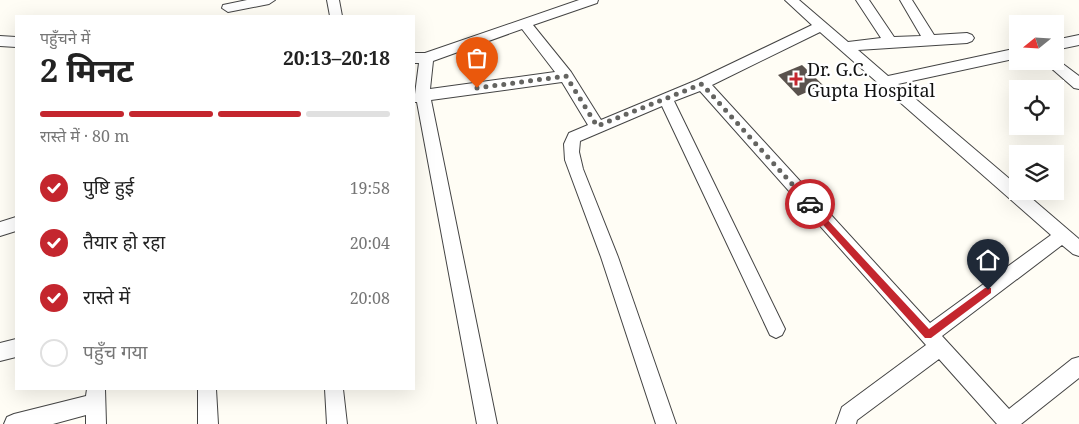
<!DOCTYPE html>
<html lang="hi">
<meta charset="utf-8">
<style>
body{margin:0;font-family:"Noto Serif","Noto Sans Devanagari",serif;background:#f2f2f2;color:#222;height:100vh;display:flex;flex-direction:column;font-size:19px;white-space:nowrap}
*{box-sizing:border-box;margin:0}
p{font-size:16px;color:#767676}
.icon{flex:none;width:28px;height:28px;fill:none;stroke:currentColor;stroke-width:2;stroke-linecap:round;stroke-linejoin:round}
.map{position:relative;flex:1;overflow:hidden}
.side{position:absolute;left:15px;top:15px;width:400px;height:375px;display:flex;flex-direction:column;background:#fff;border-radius:0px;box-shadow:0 5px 20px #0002}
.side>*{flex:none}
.needle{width:32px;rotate:252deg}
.buttons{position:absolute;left:1009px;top:15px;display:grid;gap:10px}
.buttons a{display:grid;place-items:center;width:55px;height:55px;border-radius:0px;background:#fff;box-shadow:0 5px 20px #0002;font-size:25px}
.pin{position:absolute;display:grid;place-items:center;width:42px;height:42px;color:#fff;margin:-51px -21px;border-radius:50% 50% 50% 0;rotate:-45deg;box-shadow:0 0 5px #0007}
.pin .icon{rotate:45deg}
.courier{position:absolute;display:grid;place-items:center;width:50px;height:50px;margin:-25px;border:4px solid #c4262e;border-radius:50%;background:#fff;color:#222;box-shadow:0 1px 6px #0007}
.headline em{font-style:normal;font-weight:700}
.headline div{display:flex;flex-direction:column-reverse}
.headline{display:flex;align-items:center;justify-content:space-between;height:85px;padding:0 25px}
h1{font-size:32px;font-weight:700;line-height:38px}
.bar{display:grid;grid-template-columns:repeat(4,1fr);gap:8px 5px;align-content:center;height:60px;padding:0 25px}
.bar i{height:6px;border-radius:4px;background:#e0e0e0}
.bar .on{background:#c4262e}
.bar p{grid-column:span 4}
ol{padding:0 25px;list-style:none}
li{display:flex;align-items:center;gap:15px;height:55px}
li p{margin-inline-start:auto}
li .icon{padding:5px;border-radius:50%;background:#c4262e;color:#fff;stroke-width:4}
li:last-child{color:#767676}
li i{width:28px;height:28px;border:2px solid #e0e0e0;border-radius:50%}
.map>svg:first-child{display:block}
.building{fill:#5a524d}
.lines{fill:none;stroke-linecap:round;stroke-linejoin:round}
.minor-casing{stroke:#444;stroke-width:2}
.minor{fill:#fff;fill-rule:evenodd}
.route{fill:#c4262e}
.done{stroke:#646461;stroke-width:5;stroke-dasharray:0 9}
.poi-dot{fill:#c4262e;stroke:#fff;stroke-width:2}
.labels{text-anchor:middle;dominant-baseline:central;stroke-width:5;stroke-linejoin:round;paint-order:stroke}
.poi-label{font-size:18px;fill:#111;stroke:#fff;text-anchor:start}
</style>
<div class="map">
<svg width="1079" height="424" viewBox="0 0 1079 424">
<rect width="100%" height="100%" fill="#fffdf5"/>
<path class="building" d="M802 65 823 85 798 96 778 75Z"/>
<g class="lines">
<defs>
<path id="minor" d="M247 0H275L269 4 228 12 222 8 223 5Z
M327 0H339L342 16H330Z
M579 0H598L597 3 533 25 571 72 601 120 697 80 812 25 785 0H799L848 42 881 38 856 0H869L894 37 921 36 900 0H912L934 35 967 33 972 35 974 38 972 41 967 43 858 50 888 76 1018 48V58L898 84 1018 186V191H1023L1079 239V256L1073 254 1062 245 942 336 1009 409 1072 359 1079 357V378L1021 424H997L939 359 857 420 856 424H836L842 407 926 345 700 91 674 101 785 329 782 335 776 338 770 335 662 106 580 141 579 152 583 169 618 257 676 424H656L601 257 565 160 564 144 569 133 588 125 562 82 431 100 497 424H477L417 102H414L419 63H414V53H425ZM522 29 555 72 430 89 433 61ZM820 32 1051 235 930 323 712 85Z
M1079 35V45L1055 50V40Z
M0 36 16 37V47L0 46Z
M1055 58 1079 76V89L1074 88 1043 61H1055Z
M16 217V231L0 236V222Z
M16 339V357L0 361V343Z
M87 389H105L106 424H86V415L53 424H4L7 417 14 414 86 396Z
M198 389H216L218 424H198Z
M325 389H343L347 424H327Z"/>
</defs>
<use href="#minor" class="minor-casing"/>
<use href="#minor" class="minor"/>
</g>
<path class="route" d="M810 201 929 329 985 288H991V293L931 338H925L807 207V202Z"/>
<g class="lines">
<path class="done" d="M477 88 566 76 597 126 702 84 810 204"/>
</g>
<path class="poi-dot" d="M793.5 71.5h5v5h5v5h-5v5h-5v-5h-5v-5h5z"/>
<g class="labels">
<g class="poi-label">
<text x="807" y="69">Dr. G.C.<tspan x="807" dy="21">Gupta Hospital</tspan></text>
</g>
</g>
</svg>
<div class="buttons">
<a><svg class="needle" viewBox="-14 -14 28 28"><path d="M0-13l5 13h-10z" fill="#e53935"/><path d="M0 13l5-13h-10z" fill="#767676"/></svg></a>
<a><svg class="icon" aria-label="locate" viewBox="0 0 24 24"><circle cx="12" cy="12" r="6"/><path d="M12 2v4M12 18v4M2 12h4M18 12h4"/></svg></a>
<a><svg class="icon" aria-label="layers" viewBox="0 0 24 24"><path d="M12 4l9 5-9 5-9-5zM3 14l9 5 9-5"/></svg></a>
</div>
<div class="pin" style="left:477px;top:88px;background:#ea580c"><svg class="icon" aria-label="bag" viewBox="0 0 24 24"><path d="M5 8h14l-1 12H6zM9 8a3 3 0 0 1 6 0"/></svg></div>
<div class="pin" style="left:988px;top:290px;background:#1f2937"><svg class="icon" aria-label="home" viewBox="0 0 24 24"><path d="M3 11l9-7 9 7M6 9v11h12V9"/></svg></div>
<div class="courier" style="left:810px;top:204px"><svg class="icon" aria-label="car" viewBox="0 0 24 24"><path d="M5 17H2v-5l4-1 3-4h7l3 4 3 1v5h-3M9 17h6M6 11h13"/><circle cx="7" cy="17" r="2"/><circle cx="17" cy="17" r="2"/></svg></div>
<section class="side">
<div class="headline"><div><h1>2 मिनट</h1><p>पहुँचने में</p></div><em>20:13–20:18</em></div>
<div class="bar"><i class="on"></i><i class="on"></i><i class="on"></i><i></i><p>रास्ते में · 80 m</p></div>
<ol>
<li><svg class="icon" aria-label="check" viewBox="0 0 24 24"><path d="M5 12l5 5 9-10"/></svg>पुष्टि हुई<p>19:58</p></li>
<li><svg class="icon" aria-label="check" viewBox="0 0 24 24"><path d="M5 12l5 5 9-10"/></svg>तैयार हो रहा<p>20:04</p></li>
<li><svg class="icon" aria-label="check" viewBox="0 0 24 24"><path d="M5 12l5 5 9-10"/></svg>रास्ते में<p>20:08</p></li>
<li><i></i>पहुँच गया</li>
</ol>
</section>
</div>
